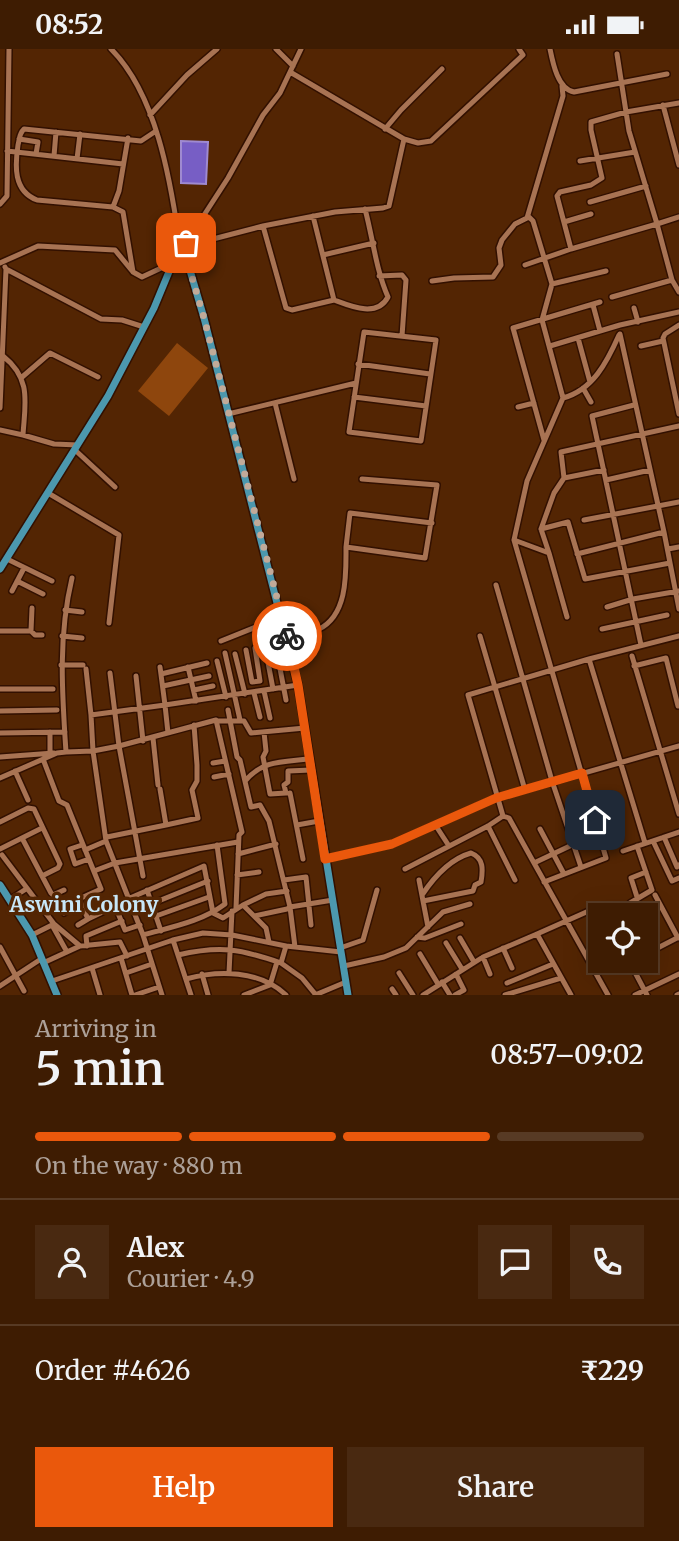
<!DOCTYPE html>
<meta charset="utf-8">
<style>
body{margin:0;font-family:Merriweather,serif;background:#492911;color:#f1f3f6;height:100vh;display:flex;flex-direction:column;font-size:26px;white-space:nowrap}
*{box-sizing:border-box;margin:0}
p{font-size:23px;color:#ada199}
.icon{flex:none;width:38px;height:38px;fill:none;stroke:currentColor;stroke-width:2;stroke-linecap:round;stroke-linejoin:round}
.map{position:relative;height:946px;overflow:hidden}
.drawer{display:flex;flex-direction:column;background:#3e1c02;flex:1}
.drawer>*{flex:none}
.tools{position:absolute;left:588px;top:854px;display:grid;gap:14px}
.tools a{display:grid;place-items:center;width:70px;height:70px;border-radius:0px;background:#3e1c02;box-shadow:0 7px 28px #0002,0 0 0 2px #573a24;font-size:35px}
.pin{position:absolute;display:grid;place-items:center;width:60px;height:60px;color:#fff;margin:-30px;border-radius:14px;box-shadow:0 4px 10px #0006}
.courier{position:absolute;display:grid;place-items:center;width:70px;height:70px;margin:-35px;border:5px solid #ea580c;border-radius:50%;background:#fff;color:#222;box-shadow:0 2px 9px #0007}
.summary em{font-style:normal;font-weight:600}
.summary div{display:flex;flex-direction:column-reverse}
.summary{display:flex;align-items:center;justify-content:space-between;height:119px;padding:0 35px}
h1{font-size:46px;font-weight:600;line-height:52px}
.bar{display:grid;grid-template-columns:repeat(4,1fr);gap:10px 7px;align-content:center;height:84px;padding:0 35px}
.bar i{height:9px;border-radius:5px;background:#573a24}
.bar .active{background:#ea580c}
.bar p{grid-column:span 4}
.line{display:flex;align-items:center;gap:18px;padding:0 35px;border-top:2px solid #573a24}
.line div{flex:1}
.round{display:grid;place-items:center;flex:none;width:74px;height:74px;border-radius:0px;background:#492911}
.cta{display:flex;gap:14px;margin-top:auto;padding:14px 35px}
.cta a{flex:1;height:80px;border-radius:0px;background:#ea580c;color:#fff;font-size:28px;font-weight:600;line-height:80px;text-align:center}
.cta a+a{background:#492911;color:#f1f3f6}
.status{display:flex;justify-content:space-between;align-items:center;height:49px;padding:0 35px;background:#3e1c02;direction:ltr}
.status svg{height:19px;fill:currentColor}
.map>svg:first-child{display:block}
.green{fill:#8e460d}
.water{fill:#775ec5;stroke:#9f8ad0;stroke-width:2}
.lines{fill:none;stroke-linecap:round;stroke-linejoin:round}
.minor-casing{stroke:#321000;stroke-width:8}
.major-casing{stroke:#321000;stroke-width:10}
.minor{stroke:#a87353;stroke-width:5}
.major{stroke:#4c98ae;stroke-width:7}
.done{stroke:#c2aa99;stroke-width:7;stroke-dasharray:0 12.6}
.route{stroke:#ea580c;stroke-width:9}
.labels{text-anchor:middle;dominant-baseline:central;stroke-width:7;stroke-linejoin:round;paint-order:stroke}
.neighbourhood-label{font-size:21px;font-weight:bold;fill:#c8e7f8;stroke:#532503}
</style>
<div class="status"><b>08:52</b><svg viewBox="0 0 49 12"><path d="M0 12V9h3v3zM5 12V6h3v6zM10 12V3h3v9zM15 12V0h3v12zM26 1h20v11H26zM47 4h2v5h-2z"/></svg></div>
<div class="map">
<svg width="679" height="946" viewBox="0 0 679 946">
<rect width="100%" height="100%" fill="#532503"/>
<path class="green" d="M177 294 208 319 169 367 138 342Z"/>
<path class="water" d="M181 92 208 93 206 135 181 134Z"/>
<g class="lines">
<defs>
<path id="minor" d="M111 0C156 45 170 129 179 190
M276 0 293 17
M550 0C553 15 558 40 574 43L667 25
M617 5 629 82 657 175 679 168
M663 56 679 116
M150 66 187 26 217 0
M385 80 401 61 442 20
M19 90 38 93 36 105
M404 90 418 94 431 92 523 6 519 0
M7 102 123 115
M54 107 56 83
M77 110 80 85
M580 112 635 103
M590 153 646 137
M0 155 7 147 9 0
M113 158 119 142 128 89
M313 167 334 251C350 257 377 269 388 248 376 221 373 190 365 160
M527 169 563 47 562 37
M564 173 591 165
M263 177 286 259 292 261 334 251
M186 194 228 129 263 66 280 44 301 0
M186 197 263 177 335 163 383 159 389 157 404 90 290 23
M571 200 557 147 560 143 591 136 602 129 591 81V73L626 63 679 54
M323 206 374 194
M0 214 38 197 115 201 133 223 142 228 172 214
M525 216 571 200 657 175 672 231 612 248
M6 220 101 270 122 271 144 278
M133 223 123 163 113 158 37 151C13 142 15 116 18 96 20 88 19 85 24 80L141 92 156 82
M379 227 402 226 406 231 402 287
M672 231 679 243
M432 232 454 229 493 228 501 216 499 199 502 191 515 175 529 168 533 172 552 235 542 271 563 349 527 432 514 491
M552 235 606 222
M593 256 600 282
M634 259 638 273
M679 276 665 285 663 289 679 365
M364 283 436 291 421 392 349 383Z
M620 285 664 483 679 560
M578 289 590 333
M550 297 620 276 679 263
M641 297 663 292
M358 315 430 325
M21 329 50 304 98 328
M583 339 591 353
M354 348 426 357
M563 349C593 341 607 313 619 286
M275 354 294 430
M634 356 592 367 641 596
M518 358 534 354
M0 359 6 220 5 218
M228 365 356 334
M0 381 23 386C25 354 32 330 3 307
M23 386 54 395 78 396
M544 391 513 279 600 253
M75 401 115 438
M564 429 604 421
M606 431 650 421
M48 444 119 486 109 574
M584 471 679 453
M541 480 554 444 564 429 561 403 679 377
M346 498 350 464 432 474
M668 500 679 498
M549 504 567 568
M577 505 664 483
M7 510 52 532
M17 532 43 545
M496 536 552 732 581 818
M12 542 24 519
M607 558 633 550 679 542
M65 561 82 563
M602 580 667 566
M0 582H31L35 586H42
M31 582 32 559
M285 582C296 582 309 585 319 580 348 566 346 524 346 498L425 509 437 436 362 430
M62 587 82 589
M480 587 525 741
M274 588 286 651
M221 592 281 568
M264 592 273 640
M246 601 252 633 260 632 255 599
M225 604 240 671
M235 605 245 645
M632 607 679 765
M589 610 645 794
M217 612 226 648
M61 616H83
M634 617 666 609 678 657
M160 618 165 656 298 636
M188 618 196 652
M86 620 91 666 165 656 168 684
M110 624 119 697 143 827
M161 625 207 614
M136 627 143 692
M163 637 209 627
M0 640H53
M194 641 213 637
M264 642 270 669
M254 644 260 668
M228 661 237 708 240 711 251 758 260 756 269 772 290 858 333 851
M0 662 57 661
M91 666 93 702 106 792
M216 672H244L251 684 305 679
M50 683V705
M264 683 266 702 263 708 270 745 286 744 284 736 288 733V722L311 721
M0 684 65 683
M153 689 158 736
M66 703 93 702 119 697 216 671 242 783 239 786 236 859
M0 708 54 704
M43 710 59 752 67 756 101 840 79 850 88 870 78 876
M213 714 225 712
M15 722 28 751
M214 728 229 725
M0 729 57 704 66 703C62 643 58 588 72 529
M245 732C263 711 282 713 308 710
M160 740 166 776 198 769 192 741 197 732V716L194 676
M290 744 303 810
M0 773 28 759 34 760 60 815 58 819 42 827
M297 776 319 772
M436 777 449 797
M488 777 515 831
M540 780 564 825
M107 788 166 776
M664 788 677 818 679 816
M22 789 51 844 53 846 64 841
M653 792 672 832 679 829
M82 796 70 800 75 815 89 810
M572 796 534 814 509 769 503 767 468 646 589 610 679 587
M0 800 42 779
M85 801 106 792 143 886 162 946
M623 802 679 783
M238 805 276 795
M2 806 54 875 80 897 120 893 127 907
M325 810 392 795 496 749 679 697
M534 814 608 946
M405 820 488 777 503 767
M94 822 115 814 238 793
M237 826 259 823
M284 831 306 828 311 876
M419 831 428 878
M544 833 606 809 514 491 549 504 541 480 568 473 585 530 670 514
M147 841 161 882
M422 846C434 828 450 810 471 804 484 809 483 821 481 833L475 836 473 842 423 852
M655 846 678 889
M637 848 631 829 646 823
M130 849 204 817 213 864 223 869 243 856 254 867
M9 851 26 840
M151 855 208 832
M243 856 266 845 287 842
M632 859 630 854 652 841 637 797
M64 864 80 854
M617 866 632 859 636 866
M156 867 209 848
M88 870 115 857 125 881 140 876
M52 876 67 903
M646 884 655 901
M32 886 54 875
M143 886C171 878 201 873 225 855L217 796
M417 888 425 889 461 875
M460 889 474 913
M173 891 191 946
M269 893 266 879 254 867 287 860 290 858 295 898
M446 894 462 920
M87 897 86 887 122 872
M0 898 24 942
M340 899 363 891 377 841
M503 899 512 919
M420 905 438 935
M646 905 679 888
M178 906C221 896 240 900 281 914
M483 908 490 925
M121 909 132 946
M629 912 647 946
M43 914 80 897
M344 917 384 908 406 899 443 863 470 855
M92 919 100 946
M126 924 152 915
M229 924 232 862
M399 924 413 946
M202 925 208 946
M186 930C218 921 260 921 286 946
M52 932 173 891 203 884 232 886 286 897
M442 933 450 946
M507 934 553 915
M0 937 41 910
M392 940 396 946
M135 946 159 938
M244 946 270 936 277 913
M315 946 346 933
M316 946 302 929 281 914 286 897 341 903
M423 946 483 908 537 885
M455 946 464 941 456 925
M505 946 561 929
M571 946 537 885 600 857 604 866
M635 946 679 925
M677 946 679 945"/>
<path id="major" d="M174 196a6 6 0 1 1 12 0a6 6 0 1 1-12 0Z
M184 201 204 269 298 636 348 946
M0 520 108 347 154 259 178 201
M0 836 32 886 57 946"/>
</defs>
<use href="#minor" class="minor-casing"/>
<use href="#major" class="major-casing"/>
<use href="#minor" class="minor"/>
<use href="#major" class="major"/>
</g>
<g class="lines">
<path class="done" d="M186 194 184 201 204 269 287 587"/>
<path class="route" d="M287 587 298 636 325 810 392 795 496 749 582 724 595 771"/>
</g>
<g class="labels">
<g class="neighbourhood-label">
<text x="84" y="855">Aswini Colony</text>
</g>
</g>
</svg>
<div class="tools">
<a><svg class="icon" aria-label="locate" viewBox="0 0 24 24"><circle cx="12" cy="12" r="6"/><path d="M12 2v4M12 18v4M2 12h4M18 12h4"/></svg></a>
</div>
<div class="pin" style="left:186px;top:194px;background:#ea580c"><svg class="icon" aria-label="bag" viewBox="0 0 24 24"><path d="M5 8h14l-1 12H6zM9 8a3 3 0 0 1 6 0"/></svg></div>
<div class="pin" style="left:595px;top:771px;background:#1f2937"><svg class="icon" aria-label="home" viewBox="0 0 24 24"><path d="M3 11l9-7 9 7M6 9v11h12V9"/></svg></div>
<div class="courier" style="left:287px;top:587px"><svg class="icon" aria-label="bike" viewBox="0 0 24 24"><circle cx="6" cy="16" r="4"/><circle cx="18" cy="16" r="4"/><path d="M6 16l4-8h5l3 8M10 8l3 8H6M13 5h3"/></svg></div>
</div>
<section class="drawer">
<div class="summary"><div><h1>5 min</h1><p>Arriving in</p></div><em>08:57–09:02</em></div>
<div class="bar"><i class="active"></i><i class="active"></i><i class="active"></i><i></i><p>On the way · 880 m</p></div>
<div class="line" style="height:126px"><a class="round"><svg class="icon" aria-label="person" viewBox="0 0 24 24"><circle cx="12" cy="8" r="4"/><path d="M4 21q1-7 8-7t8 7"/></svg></a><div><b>Alex</b><p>Courier · 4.9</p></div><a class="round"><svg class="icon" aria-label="chat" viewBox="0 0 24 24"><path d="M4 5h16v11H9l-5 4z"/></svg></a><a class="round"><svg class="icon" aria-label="phone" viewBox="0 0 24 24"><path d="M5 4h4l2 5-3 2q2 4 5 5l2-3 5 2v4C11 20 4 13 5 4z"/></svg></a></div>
<div class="line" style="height:91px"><div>Order #4626</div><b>₹229</b></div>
<div class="cta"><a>Help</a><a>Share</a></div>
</section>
